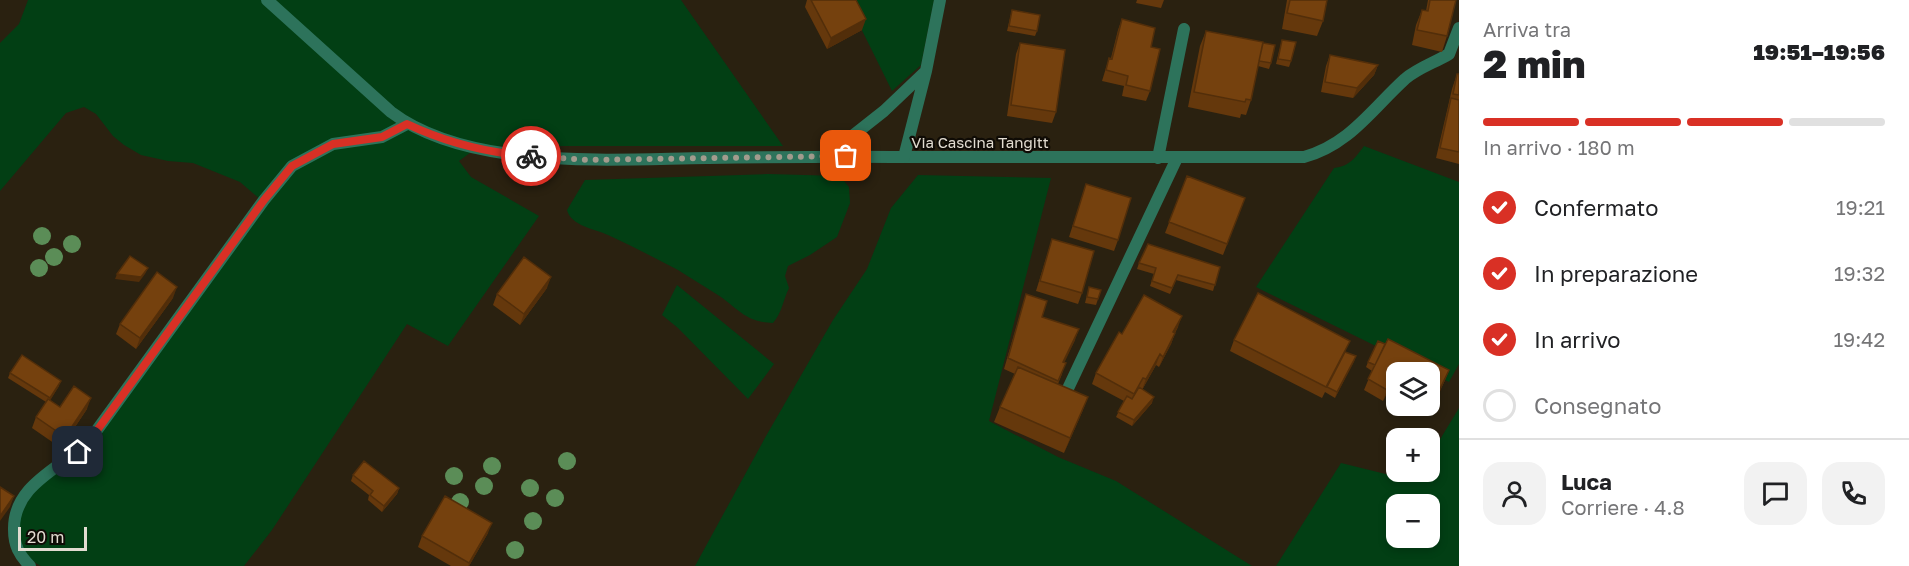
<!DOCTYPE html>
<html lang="it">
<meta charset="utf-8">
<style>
body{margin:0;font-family:"Golos Text",sans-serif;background:#f2f2f2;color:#202124;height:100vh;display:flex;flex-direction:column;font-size:22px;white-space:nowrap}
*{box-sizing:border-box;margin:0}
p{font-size:20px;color:#757577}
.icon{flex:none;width:33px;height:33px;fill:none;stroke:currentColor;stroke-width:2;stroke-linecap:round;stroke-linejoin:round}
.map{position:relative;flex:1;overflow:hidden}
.drawer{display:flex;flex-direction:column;background:#fff;width:450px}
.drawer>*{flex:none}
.fabs{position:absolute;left:1386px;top:362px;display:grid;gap:12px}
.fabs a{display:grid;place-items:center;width:54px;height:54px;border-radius:12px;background:#fff;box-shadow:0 3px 9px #0003;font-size:30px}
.scale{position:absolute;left:18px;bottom:15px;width:69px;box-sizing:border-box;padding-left:6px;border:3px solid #e2dcd1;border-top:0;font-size:16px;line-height:21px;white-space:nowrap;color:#e2dcd1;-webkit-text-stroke:4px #0f0b05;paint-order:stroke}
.pin{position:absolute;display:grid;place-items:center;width:51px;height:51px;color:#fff;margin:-26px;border-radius:12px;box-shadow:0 3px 9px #0006}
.courier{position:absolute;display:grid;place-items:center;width:60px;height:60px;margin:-30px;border:4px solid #d93025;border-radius:50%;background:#fff;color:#222;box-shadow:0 2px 8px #0007}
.headline em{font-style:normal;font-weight:800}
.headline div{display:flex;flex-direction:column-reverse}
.headline{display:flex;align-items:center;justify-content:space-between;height:102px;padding:0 24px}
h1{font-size:39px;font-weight:800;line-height:45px}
.bar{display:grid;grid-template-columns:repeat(4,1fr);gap:9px 6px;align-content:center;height:72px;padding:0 24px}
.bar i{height:8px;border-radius:4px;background:#e0e0e0}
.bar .active{background:#d93025}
.bar p{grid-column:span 4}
.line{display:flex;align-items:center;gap:15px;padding:0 24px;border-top:2px solid #e0e0e0}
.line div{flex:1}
.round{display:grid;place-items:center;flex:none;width:63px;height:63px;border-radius:18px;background:#f2f2f2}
ol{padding:0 24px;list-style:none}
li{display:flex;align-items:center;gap:18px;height:66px}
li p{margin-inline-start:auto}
li .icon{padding:6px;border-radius:50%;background:#d93025;color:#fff;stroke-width:4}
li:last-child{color:#757577}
li i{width:33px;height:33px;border:3px solid #e0e0e0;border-radius:50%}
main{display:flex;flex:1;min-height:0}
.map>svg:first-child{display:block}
.green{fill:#023f14;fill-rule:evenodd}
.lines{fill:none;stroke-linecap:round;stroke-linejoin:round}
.minor{stroke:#2d735b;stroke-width:12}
.tertiary{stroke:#2d735b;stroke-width:12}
.tree{fill:#5b8d57}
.wall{fill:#65380c}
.shaded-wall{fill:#522e0a}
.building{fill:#75410e;stroke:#522e0a;stroke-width:1.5}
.done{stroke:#a29b8d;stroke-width:6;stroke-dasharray:0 10.8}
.route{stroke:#d93025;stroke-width:8}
.labels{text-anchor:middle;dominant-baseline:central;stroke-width:4.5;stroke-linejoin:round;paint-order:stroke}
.street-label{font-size:15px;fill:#e2dcd1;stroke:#0f0b05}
</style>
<main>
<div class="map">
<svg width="1459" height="566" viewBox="0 0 1459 566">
<rect width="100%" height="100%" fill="#2a2110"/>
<path class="green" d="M28 0H681L783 146H492L474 150 459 161 471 177 539 216 448 346 407 324 272 530 244 566H41C35 563 32 560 27 554 7 529 25 499 45 481 54 473 68 468 78 462L267 205 240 182 193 163 168 161 141 155 124 145 113 136 96 114 84 107 66 113 0 191V43L19 24Z
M847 0H934L921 65 892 91Z
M1364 146 1459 182V364L1449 382 1256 287 1334 168C1350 166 1355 158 1364 146Z
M768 174 840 176 849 187 850 203 837 237 810 255 788 266 785 276 789 288C783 300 782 313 773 323 747 322 740 311 721 297 707 288 692 279 678 270 655 258 632 246 608 235 595 229 571 226 567 210L585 180Z
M918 175 1051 178 989 421 1058 457 1116 481 1252 566H695L766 436 833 320 867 269 891 208Z
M677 285 774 364 748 399 678 328 662 315Z
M1459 408V566H1276L1341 463 1414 481 1420 471H1430V456ZM1396 504H1430V537H1396Z"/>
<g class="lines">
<path class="minor" d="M904 157H1304C1349 145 1372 109 1405 79 1418 68 1434 63 1449 54L1459 28
M1158 158 1184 29
M1064 397 1177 158
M30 566C19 555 14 545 14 530 13 484 62 468 89 441L264 200 292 166 333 144 382 137 407 124"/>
<path class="tertiary" d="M267 0 391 112C469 171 613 159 707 158 773 157 838 156 904 157L926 71 940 0
M827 156 884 111 925 72"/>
</g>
<g class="tree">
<circle cx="42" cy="236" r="9"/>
<circle cx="72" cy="244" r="9"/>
<circle cx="54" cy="257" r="9"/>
<circle cx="39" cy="268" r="9"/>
<circle cx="567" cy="461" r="9"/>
<circle cx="492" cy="466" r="9"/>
<circle cx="454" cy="476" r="9"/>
<circle cx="484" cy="486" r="9"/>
<circle cx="530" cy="488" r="9"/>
<circle cx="555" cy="498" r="9"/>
<circle cx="460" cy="502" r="9"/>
<circle cx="533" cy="521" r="9"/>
<circle cx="515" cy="550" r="9"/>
</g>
<path class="wall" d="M807 0H856L862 30 827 49 805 7Z
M1137 0H1164L1161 8 1136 3Z
M1287 0H1327L1323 21 1317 36 1282 29Z
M1428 0H1456L1447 36 1442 52 1412 45 1416 25 1422 10 1426 11Z
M1012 10 1037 31 1035 36 1007 31Z
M1122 19 1151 47 1150 91 1146 101 1122 96 1124 86 1102 81 1109 58H1111L1118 30Z
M1206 31 1271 63 1269 69 1258 66 1251 100 1246 115 1241 114 1240 118 1188 107 1200 46Z
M1282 40 1291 61 1289 67 1276 64Z
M1020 43 1056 112 1052 123 1007 116 1016 54Z
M1330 55 1378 65 1374 75 1353 98 1321 92 1326 66Z
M1457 74H1459V164L1436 158 1452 89Z
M1187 176 1245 198 1223 255 1165 233Z
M1086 184 1118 240 1114 251 1069 237Z
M1052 239 1082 293 1078 304 1036 291Z
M1139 263 1220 267 1213 291 1176 280 1170 294 1150 286 1154 274 1137 269Z
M1089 287 1101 290 1096 305 1085 303Z
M547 288 520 325 493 305 497 294Z
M1026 294 1042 317 1075 340 1064 362 1062 374 1058 384 1088 397 1082 412 1064 453 994 422 1000 407 1015 374 1004 369Z
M173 298 136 349 116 334 120 324Z
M1178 327 1175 333 1171 344 1159 367 1156 365 1142 390 1152 403 1132 426 1116 417 1124 401 1092 384 1096 373 1122 334Z
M1234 340 1346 352 1356 356 1335 398 1325 392 1322 398 1230 351Z
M1385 344 1449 370 1445 380 1435 402 1430 399V372H1396V383L1393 381 1383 401 1364 390 1372 371 1366 367 1368 362Z
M10 373 59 386 50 400 60 407 87 409 61 448 32 428 36 417 46 402 8 378Z
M353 475 399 488 397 494 382 512 368 500 369 495 351 481Z
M488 533 469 566H451L418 547 422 536Z"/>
<path class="shaded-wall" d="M866 19 862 30 827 49 831 38Z
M1378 65 1374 75 1353 98 1357 88Z
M148 268 145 274 139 282 115 279 117 274Z
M551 277 547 288 520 325 524 314Z
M177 287 173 298 136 349 140 338Z
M1182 316 1178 327 1169 343 1173 332Z
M1079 329 1075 340 1060 372 1063 362Z
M1175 333 1171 344 1159 367 1163 357Z
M1160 354 1156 365 1142 390 1146 379Z
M1356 356 1354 362 1335 398 1337 392Z
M1449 370 1445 380 1435 402 1439 391Z
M1397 371 1393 381 1383 401 1387 390Z
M61 381 59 386 48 404 50 398Z
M1088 397 1082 412 1064 453 1070 438Z
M1154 397 1152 403 1132 426 1134 420Z
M91 398 87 409 61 448 65 437Z
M399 488 397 494 382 512 384 506Z
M14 496 10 507 0 521V516Z
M492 523 488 533 469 566H468Z"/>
<path class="building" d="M811 0H856L866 19 831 38Z
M1290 0H1327L1323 21 1287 13Z
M1430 0H1456L1447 36 1417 30 1422 10 1428 11Z
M1012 10 1040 15 1037 31 1009 26Z
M1122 19 1155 28 1151 47 1160 49 1150 91 1126 85 1128 76 1106 70 1109 58 1112 59Z
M1206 31 1263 42 1251 100 1246 99 1245 102 1194 92Z
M1282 40 1296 42 1291 61 1278 59Z
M1020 43 1065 50 1056 112 1011 105Z
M1263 43 1275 45 1271 63 1259 61Z
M1330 55 1378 65 1357 88 1325 82Z
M1457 74H1459V95L1453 94Z
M1451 98 1459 100V152L1440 148Z
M1187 176 1245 198 1227 244 1169 222Z
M1086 184 1131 198 1118 240 1073 226Z
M1052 239 1094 251 1082 293 1040 281Z
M1148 244 1220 267 1215 285 1178 275 1172 288 1152 281 1156 268 1139 263Z
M130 256 148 268 141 277 117 274Z
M524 257 551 277 524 314 497 294Z
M157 272 177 287 140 338 120 324Z
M1089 287 1101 290 1098 299 1087 297Z
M1258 293 1350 341 1326 387 1234 340Z
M1026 294 1047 301 1042 317 1079 329 1063 362 1066 363 1058 381 1008 358Z
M1144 295 1182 316 1173 332 1175 333 1163 357 1160 354 1146 379 1143 378 1134 394 1096 373 1119 332 1122 334Z
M1388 339 1449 370 1439 391 1430 387V372H1400L1397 371 1387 390 1368 379Z
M1378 341 1385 344 1375 365 1368 362Z
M1345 352 1356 356 1337 392 1327 387Z
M22 355 61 381 50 398 10 373Z
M1018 367 1088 397 1070 438 1000 407Z
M74 386 91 398 65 437 36 417 48 399 60 407Z
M1139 387 1154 397 1134 420 1118 412 1127 396 1132 399Z
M364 461 399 488 384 506 370 495 373 491 353 475Z
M0 487 14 496 0 516Z
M445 496 492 523 469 563 422 536Z"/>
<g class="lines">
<path class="done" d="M531 156 587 160 846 156"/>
<path class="route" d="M78 452 98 429 264 200 292 166 333 144 382 137 407 124C445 142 488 153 531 156"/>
</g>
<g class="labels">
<g class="street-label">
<text x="980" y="142">Via Cascina Tangitt</text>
</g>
</g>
</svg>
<div class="fabs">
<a><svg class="icon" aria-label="layers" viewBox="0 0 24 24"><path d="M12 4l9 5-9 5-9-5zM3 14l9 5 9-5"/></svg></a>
<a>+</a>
<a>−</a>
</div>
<div class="scale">20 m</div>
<div class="pin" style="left:846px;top:156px;background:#ea580c"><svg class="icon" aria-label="bag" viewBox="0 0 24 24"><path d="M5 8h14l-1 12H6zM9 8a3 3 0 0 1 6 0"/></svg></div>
<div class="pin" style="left:78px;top:452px;background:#1f2937"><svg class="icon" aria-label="home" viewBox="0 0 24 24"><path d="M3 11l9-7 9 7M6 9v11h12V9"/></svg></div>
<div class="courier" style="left:531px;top:156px"><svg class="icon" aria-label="bike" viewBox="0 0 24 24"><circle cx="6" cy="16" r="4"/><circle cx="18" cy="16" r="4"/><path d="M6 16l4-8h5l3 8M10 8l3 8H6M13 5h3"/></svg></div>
</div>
<section class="drawer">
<div class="headline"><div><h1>2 min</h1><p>Arriva tra</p></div><em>19:51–19:56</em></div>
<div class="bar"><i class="active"></i><i class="active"></i><i class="active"></i><i></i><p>In arrivo · 180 m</p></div>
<ol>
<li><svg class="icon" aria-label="check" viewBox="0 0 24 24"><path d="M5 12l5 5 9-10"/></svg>Confermato<p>19:21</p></li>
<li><svg class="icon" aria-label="check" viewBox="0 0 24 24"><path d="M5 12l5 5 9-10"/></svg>In preparazione<p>19:32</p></li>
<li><svg class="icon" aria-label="check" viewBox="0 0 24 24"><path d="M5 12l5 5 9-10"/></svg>In arrivo<p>19:42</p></li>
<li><i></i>Consegnato</li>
</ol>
<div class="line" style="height:108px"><a class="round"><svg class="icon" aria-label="person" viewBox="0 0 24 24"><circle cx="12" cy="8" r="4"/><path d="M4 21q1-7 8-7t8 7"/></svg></a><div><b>Luca</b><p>Corriere · 4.8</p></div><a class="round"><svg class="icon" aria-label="chat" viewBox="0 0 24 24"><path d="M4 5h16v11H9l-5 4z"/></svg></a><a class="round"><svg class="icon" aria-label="phone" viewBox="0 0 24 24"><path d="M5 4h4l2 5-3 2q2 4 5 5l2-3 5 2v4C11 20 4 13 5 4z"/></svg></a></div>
</section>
</main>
